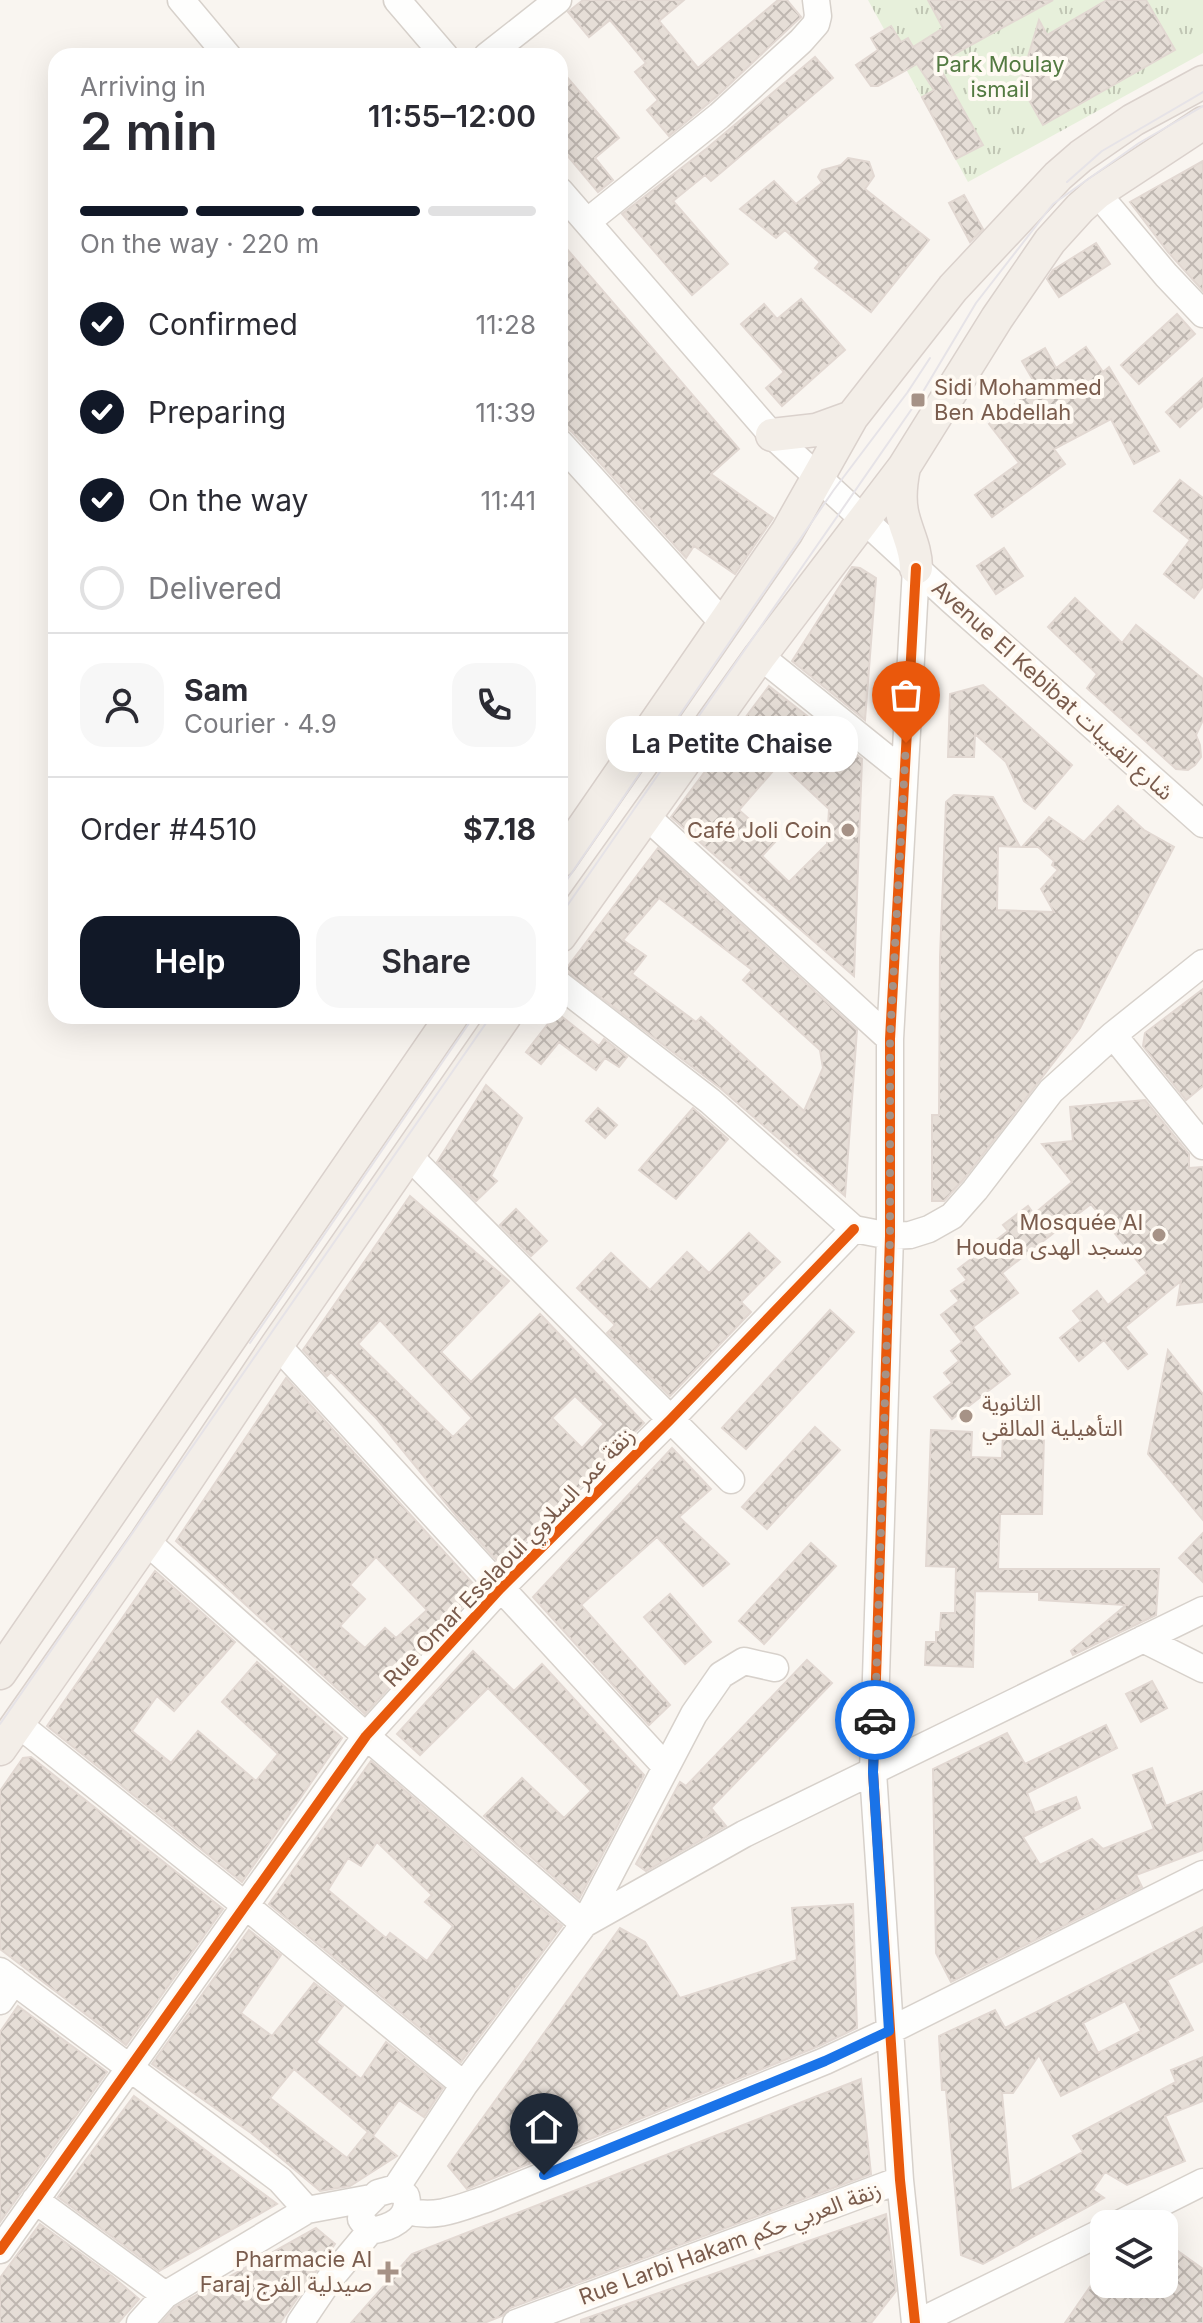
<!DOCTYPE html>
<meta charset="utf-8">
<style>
body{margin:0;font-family:Inter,"Noto Sans Arabic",sans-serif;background:#f7f7f7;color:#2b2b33;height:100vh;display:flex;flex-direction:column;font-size:30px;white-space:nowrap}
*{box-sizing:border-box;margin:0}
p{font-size:26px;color:#7c7c81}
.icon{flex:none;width:44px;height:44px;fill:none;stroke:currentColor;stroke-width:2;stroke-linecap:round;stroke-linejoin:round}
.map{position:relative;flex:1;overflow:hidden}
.details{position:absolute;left:48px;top:48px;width:520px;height:976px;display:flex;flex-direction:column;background:#fff;border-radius:24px;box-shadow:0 8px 32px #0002}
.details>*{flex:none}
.buttons{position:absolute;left:1090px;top:2210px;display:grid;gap:16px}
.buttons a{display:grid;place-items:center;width:88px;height:88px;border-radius:16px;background:#fff;box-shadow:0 8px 32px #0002;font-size:40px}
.pin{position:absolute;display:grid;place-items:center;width:68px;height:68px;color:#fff;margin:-82px -34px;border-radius:50% 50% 50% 0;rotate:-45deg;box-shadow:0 0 8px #0007}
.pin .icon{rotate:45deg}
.courier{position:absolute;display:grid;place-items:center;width:80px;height:80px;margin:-40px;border:6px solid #1a73e8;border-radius:50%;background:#fff;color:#222;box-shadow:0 2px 10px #0007}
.bubble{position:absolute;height:56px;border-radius:24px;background:#fff;box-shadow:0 8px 32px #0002;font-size:26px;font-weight:600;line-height:56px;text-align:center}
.summary em{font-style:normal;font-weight:600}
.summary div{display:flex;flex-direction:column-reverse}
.summary{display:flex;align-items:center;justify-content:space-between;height:136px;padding:0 32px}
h1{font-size:52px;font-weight:600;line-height:60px}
.bar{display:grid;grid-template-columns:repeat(4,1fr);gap:12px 8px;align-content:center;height:96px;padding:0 32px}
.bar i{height:10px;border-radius:6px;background:#e1e1e2}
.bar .selected{background:#111827}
.bar p{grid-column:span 4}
.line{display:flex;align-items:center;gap:20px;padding:0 32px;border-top:2px solid #e1e1e2}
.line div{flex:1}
.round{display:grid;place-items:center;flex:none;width:84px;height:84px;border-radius:24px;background:#f7f7f7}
ol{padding:0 32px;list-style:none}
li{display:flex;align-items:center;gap:24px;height:88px}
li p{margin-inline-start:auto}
li .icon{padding:8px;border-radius:50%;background:#111827;color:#fff;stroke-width:4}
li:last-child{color:#7c7c81}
li i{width:44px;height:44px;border:4px solid #e1e1e2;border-radius:50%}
.cta{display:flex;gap:16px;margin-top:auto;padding:16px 32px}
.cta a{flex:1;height:92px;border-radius:24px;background:#111827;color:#fff;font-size:32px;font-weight:600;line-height:92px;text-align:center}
.cta a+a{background:#f7f7f7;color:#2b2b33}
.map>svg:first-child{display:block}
.grass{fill:url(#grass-tufts)}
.building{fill:url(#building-cross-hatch);stroke:#e2d8d2;stroke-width:2;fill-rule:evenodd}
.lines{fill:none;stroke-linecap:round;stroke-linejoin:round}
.minor-casing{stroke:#d7d1cb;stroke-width:29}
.major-casing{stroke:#dad1cc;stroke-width:35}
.minor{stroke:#fefefd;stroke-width:26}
.major{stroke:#f3eee8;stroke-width:32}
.tram{stroke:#e6e3e7;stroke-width:2}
.cycleway-casing{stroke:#fffaf3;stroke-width:15}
.cycleway{stroke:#e8590c;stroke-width:10}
.done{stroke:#a69286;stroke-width:8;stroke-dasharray:0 14.4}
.route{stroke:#1a73e8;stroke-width:10}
.poi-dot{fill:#a69286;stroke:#fffaf3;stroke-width:3}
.labels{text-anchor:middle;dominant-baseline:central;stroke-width:8;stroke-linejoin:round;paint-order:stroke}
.park-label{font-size:22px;fill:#537a41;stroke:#fffaf3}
.poi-label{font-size:22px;fill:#7a5c4d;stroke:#fffaf3;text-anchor:end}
.street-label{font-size:22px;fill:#7a5c4d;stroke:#fffaf3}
</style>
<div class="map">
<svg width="1203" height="2323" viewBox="0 0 1203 2323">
<defs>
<pattern id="grass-tufts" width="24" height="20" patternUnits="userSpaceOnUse" patternTransform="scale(2)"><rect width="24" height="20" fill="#e7f0db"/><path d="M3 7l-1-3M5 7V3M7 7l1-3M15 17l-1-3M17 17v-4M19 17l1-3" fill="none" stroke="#c0c6b4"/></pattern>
<pattern id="building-cross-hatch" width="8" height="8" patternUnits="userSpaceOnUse" patternTransform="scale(2)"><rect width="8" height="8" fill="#e6ded7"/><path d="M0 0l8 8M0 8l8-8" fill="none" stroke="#bfb7b1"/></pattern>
</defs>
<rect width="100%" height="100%" fill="#f9f5f0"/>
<path class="grass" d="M868 0H1203V53L968 182Z"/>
<path class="building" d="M583 0H684L659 21 698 68 778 0H787L801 17 716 97 669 136 647 110 658 100 635 72 646 63 610 20 589 37 568 12Z
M928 0H1053L949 57 952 63 941 70 983 145 956 159 922 97 934 90 917 64 878 86H871L856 65 878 50 871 38 891 26 901 42 908 38 913 47 943 28Z
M1107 0H1146L1175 50 1043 125 1020 84 1039 20 1047 35Z
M815 57 833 78 711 181 705 175 673 201 728 264 692 295 622 214 706 149Z
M560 69 619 138 595 158 613 180 598 192 560 147Z
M848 158 869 162 874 176 865 189 929 240 871 312 815 268 820 262 785 230 776 238 740 209 774 181 796 204 822 183 818 177 822 170 841 165Z
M1203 161V291L1168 252 1130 202Z
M964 195 983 229 970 242 949 203Z
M560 241 739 449 711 474 773 518 735 574 694 546 686 558 572 432 560 424Z
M1096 243 1110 264 1059 297 1047 279 1053 270Z
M801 299 845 350 782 406 766 388 784 372 741 324 764 304 777 319Z
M1177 314 1195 334 1139 384 1121 365Z
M1086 347 1103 372 1109 367 1159 451 1134 464 1111 419 1054 449 1065 464 992 517 975 495 1019 463 989 424 1037 387 1022 361 1045 348 1056 368Z
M1203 378V406L1180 427 1166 412Z
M1180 480 1203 498V586L1194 598 1164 574 1190 540 1154 511Z
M1004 548 1023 576 996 594 977 566Z
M852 567 860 568 876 578 865 720 792 661Z
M1075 598 1122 643 1136 625 1203 679V720L1196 735 1200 745 1201 757 1195 765 1188 770 1176 769 1087 688 1097 674 1048 627Z
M983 685 1072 765 1035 809 1024 801 1006 762 975 734 974 757H948L950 694Z
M769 686 862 759 854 976 671 817ZM780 763 829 809 827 844 789 882 762 856 775 842 739 810Z
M954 795 993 797 1020 847 998 846 997 910 1054 912 1041 889 1058 870 1052 865 1054 861 1038 847H1022L1049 817 1084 842 1118 806 1144 830 1174 847 1080 1028 963 1180 944 1201H932V1115H939L940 957 946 802Z
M658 848 857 1030 845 1196 720 1088 565 970ZM659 898 752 970 743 980 820 1050 823 1068 804 1111 701 1017 696 1022 632 974 646 956 623 940Z
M1203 989V1086L1186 1100 1143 1046 1145 1033Z
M554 1016H561L599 1046 604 1039 627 1057 619 1067 605 1058 596 1070 559 1042 541 1064 526 1052Z
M486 1085 522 1118 491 1176 497 1181 476 1201 437 1162Z
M1145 1100 1189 1154V1168L1203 1167V1302L1177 1305 1181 1281 1125 1327 1147 1354 1128 1369 1104 1340 1079 1361 1060 1338 1081 1321 1073 1311 1097 1291 1108 1305 1147 1273 1091 1204 1002 1273 1018 1293 973 1327 1010 1374 952 1419 934 1397 952 1383 944 1373 959 1361 951 1351 962 1342 941 1315 959 1301 951 1291 967 1280 958 1269 1008 1231 1003 1225 1028 1206 1034 1214 1072 1182 1042 1144 1073 1141 1070 1107Z
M598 1108 617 1125 605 1138 586 1121Z
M693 1108 728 1139 676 1199 639 1170Z
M410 1196 509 1281 441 1352 471 1382 540 1314 644 1423 501 1565 458 1518 377 1419 331 1372 327 1376 303 1350ZM380 1320 472 1418 453 1437 358 1344ZM575 1396 604 1424 582 1448 552 1418Z
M516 1209 547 1241 531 1256 500 1225Z
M749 1233 780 1262 741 1302 751 1312 670 1396 607 1333 615 1325 577 1288 611 1253 650 1290 687 1252 709 1273Z
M830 1310 854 1332 746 1449 722 1428Z
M1168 1350 1203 1394V1520L1148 1454Z
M286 1378 478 1589 365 1714 176 1541ZM376 1557 427 1610 396 1638 385 1628 365 1648 340 1626 365 1599 350 1585Z
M815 1427 840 1450 767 1529 742 1507Z
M931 1430 972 1432 971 1457 1002 1458 1003 1433 1044 1434 1042 1514H1000L998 1569H1159L1156 1615 1073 1655 1071 1651 1126 1605 1039 1600V1592L975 1591 973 1667 925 1665 926 1642H936V1632H940L941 1613H955L956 1567 926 1566Z
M672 1448 711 1489 679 1517 729 1564 703 1586 657 1537 581 1605 670 1705 649 1725 533 1597Z
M1203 1533V1582L1179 1558Z
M811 1543 836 1566 764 1644 739 1621Z
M155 1571 235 1642 174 1711 157 1696 132 1731 171 1763 198 1731 256 1781 278 1754 222 1702 257 1662 342 1738 242 1882 47 1726Z
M670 1594 711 1642 685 1664 644 1617Z
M473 1651 514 1691 542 1664 644 1775 579 1899 484 1816 522 1778 564 1818 591 1791 488 1688 420 1755 397 1734Z
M807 1660 832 1683 711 1808 726 1826 646 1871 636 1864 680 1782 686 1786Z
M1152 1681 1167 1708 1141 1722 1126 1694Z
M1106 1725 1117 1748 1027 1793 1035 1813 1076 1797 1080 1808 1023 1837 1040 1865 1092 1839 1103 1849 1154 1829 1133 1775 1152 1768 1166 1806 1203 1791V1850L1136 1875 1142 1887 951 1982 936 1953 933 1769 1007 1733 1025 1764Z
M31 1757 223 1909 126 2045 0 1949V1791L23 1758Z
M371 1761 562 1926 461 2062 269 1904ZM377 1842 432 1895 425 1902 453 1926 427 1961 390 1933 386 1938 328 1890 348 1858 361 1866Z
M853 1904 857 2028 819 2046 467 2189 448 2166 620 1928 645 1942 680 1998 797 1960 792 1908Z
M1203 1927V1961L1167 1980 1193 2030 1061 2096 1039 2055 1013 2093H1002L1011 2191 1083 2152 1073 2136 1176 2082 1171 2070 1203 2057V2101L1165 2116 1185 2161 1127 2185 1105 2172 1093 2190 1104 2198 983 2264 961 2255 946 2090H942L939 2036 995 2010 1005 2028ZM1125 2001 1141 2031 1098 2053 1083 2023Z
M249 1930 281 1955 241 2013 272 2036 314 1983 343 2006 316 2042 361 2079 386 2042 443 2088 424 2117 399 2100 373 2136 397 2156 350 2186 320 2191 251 2133 152 2064ZM294 2069 368 2132 347 2158 270 2098Z
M18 2006 107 2072 0 2222V2032Z
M861 2079 871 2174 510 2308 502 2316 484 2323H351L412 2254Z
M134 2096 245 2180 277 2204 159 2271 58 2197Z
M886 2214 896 2291 871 2323H581V2320Z
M40 2224 112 2276 139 2299 118 2323H0V2278Z
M316 2228 335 2244 280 2323H161L175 2307Z
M1164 2241 1203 2269V2323H1065L1092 2284H1164Z"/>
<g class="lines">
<defs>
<path id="minor" d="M181 0 228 56
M397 0 445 56
M487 56 558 0
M560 191 772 435 951 600 1203 824
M1097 193 1166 275 1203 314
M587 222 719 116 801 41 816 24 818 16 816 0
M560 443 724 624
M760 656 904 772
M645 815 890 1039
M560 985 710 1101 854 1229 890 1236 910 1235 929 1229 952 1216 975 1190 1051 1091 1113 1035 1203 963
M1113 1035 1203 1146
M409 1156 731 1480
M277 1345 665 1766
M146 1541 366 1736 584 1924 744 1834 1203 1610
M1143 1639 1203 1669
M17 1723 246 1906 464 2085
M0 1971 280 2180 307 2210 371 2198
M0 2001 14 1981
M396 2188 464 2085 584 1924 694 1714 721 1675 744 1661 775 1668
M396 2188 406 2196C412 2219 390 2228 370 2231L361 2219 362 2209 378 2193Z
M35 2200 165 2295
M407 2211C436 2219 459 2208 486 2199L825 2061 889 2031 1203 1874
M1119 2224 1203 2182
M0 2250 366 1736 500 1589 670 1420 854 1229
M140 2323 165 2295 307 2210
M300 2323 329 2280 370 2231
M516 2323 900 2180
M915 2323 900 2180 873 1772 890 1236V1039L916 568
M917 2323 1104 2231"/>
<path id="major" d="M772 435 816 430 852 417
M904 467C901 482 899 497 902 512 906 532 916 547 916 568
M560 861 787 532 852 417 953 288 1058 176 1081 156 1133 120 1203 82
M560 936 760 656 904 467 997 318 1050 241 1080 208 1097 193 1203 123
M0 1673 452 1016
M0 1749 146 1541 277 1345 505 1016"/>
</defs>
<use href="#minor" class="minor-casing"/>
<use href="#major" class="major-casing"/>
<use href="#minor" class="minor"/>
<use href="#major" class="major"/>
<path class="tram" d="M1067 182 1102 151 1203 92
M560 890 833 491 907 393 930 358
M560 916 918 400 976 303 1053 204 1139 143 1203 106
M250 1343 474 1016
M0 1724 491 1016"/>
<defs>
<path id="cycleway" d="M0 2250 366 1736 500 1589 670 1420 854 1229
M915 2323 900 2180 873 1772 890 1236V1039L916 568"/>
</defs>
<use href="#cycleway" class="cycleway-casing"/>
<use href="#cycleway" class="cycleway"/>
</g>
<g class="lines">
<path class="done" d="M875 1720 890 1236V1039L906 743"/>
<path class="route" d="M544 2175 825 2061 889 2031 873 1772 875 1720"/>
</g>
<g class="poi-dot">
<rect x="910" y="392" width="16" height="16" rx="4"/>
<circle cx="848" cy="830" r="8"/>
<circle cx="1159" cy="1235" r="8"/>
<circle cx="966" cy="1416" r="8"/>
<path d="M384 2260h8v8h8v8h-8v8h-8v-8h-8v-8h8z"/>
</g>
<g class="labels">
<g class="park-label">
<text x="1000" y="64">Park Moulay<tspan x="1000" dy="25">ismail</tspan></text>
</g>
<g class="poi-label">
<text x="934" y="387" text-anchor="start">Sidi Mohammed<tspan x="934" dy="25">Ben Abdellah</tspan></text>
<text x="832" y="830">Café Joli Coin</text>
<text x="1143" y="1222">Mosquée Al<tspan x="1143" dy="25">Houda مسجد الهدى</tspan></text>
<text x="982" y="1403" text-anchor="start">الثانوية<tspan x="982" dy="25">التأهيلية المالقي</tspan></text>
<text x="372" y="2259">Pharmacie Al<tspan x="372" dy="25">Faraj صيدلية الفرج</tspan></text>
</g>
<g class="street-label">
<text transform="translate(1053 690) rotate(42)">Avenue El Kebibat شارع القبيبات</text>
<text transform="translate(509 1557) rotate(-46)">Rue Omar Esslaoui زنقة عمر السلاوي</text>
<text transform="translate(730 2243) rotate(-20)">Rue Larbi Hakam زنقة العربي حكم</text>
</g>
</g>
</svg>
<div class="buttons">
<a><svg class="icon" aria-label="layers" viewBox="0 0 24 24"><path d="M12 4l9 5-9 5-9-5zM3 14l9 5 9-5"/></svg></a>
</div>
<div class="pin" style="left:906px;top:743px;background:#ea580c"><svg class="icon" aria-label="bag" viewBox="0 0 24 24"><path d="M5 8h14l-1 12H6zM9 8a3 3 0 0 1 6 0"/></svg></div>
<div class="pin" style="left:544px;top:2175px;background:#1f2937"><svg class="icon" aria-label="home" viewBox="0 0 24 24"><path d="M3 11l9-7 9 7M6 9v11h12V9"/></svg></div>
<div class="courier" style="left:875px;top:1720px"><svg class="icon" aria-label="car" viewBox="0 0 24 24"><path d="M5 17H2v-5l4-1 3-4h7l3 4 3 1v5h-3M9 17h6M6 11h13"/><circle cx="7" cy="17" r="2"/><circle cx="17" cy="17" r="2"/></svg></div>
<div class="bubble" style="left:606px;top:716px;width:252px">La Petite Chaise</div>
<section class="details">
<div class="summary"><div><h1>2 min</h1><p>Arriving in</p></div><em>11:55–12:00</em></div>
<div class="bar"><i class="selected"></i><i class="selected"></i><i class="selected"></i><i></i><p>On the way · 220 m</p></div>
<ol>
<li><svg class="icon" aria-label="check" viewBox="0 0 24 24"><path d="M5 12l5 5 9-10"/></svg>Confirmed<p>11:28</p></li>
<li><svg class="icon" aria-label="check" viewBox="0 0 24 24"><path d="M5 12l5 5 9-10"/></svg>Preparing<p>11:39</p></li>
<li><svg class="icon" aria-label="check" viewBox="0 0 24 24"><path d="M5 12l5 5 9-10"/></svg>On the way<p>11:41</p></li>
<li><i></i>Delivered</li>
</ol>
<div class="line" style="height:144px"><a class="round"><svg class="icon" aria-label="person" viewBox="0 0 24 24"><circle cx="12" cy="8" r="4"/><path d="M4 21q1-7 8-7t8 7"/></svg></a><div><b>Sam</b><p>Courier · 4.9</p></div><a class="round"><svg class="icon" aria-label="phone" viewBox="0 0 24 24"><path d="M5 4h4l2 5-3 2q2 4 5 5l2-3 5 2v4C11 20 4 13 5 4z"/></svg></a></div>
<div class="line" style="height:104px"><div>Order #4510</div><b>$7.18</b></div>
<div class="cta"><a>Help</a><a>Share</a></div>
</section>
</div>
